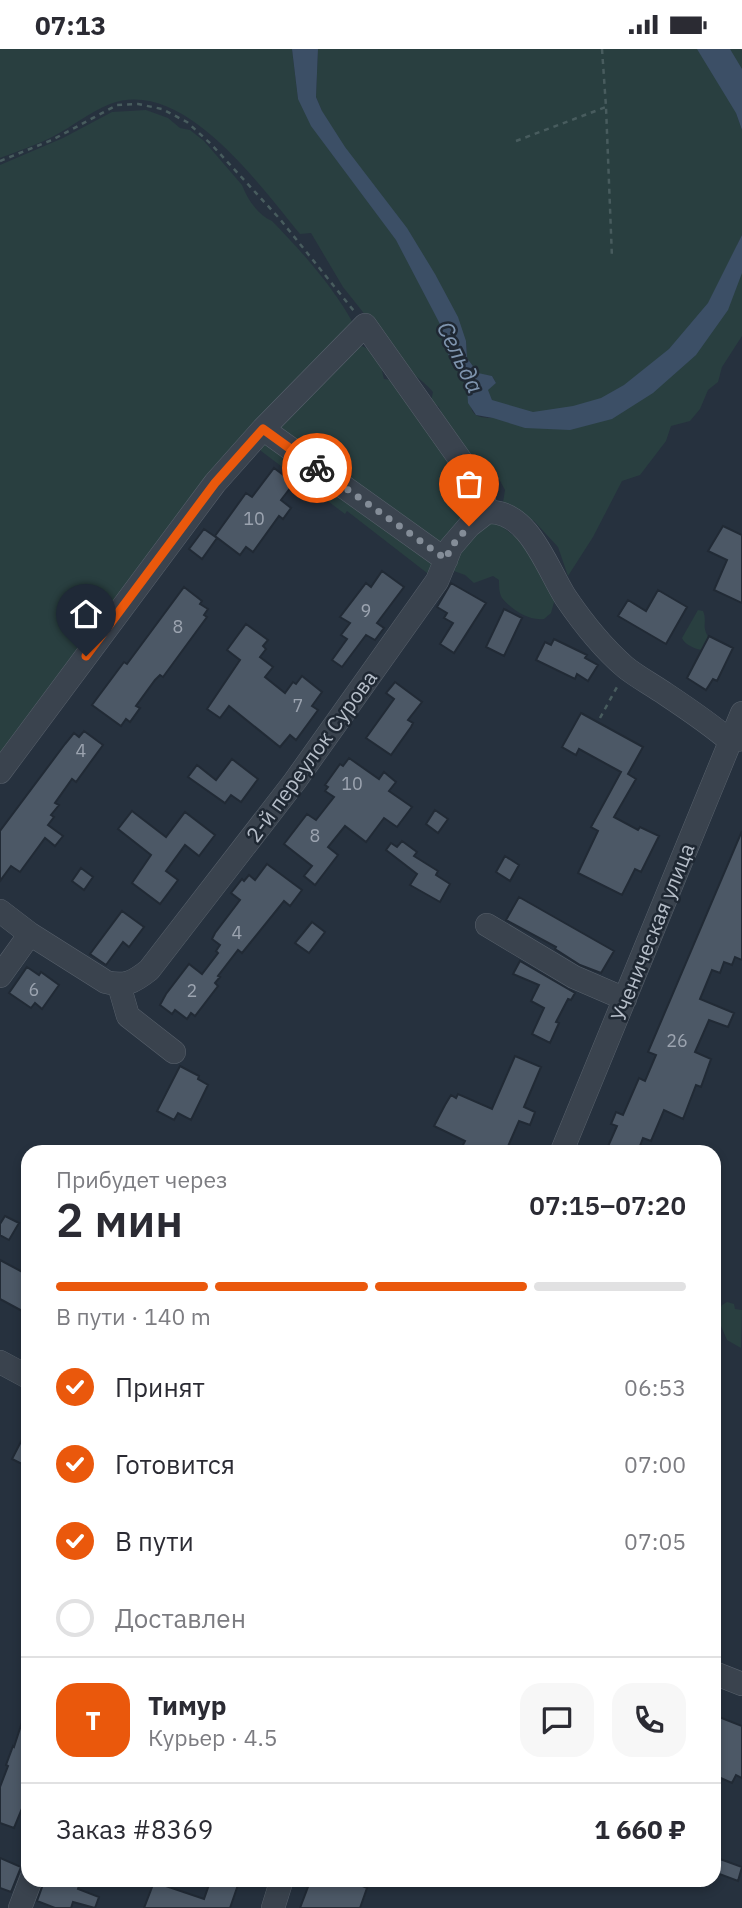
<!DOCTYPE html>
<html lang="ru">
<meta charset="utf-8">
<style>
body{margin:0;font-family:"IBM Plex Sans",sans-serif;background:#f7f7f7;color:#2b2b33;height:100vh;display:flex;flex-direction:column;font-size:26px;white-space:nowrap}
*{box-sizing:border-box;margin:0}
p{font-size:23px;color:#7c7c81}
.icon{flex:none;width:38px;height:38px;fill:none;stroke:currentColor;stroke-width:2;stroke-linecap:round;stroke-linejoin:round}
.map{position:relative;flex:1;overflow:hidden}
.sheet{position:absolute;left:21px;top:1096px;width:700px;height:742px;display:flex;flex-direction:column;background:#fff;border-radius:21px;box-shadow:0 4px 10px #0003}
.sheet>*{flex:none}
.pin{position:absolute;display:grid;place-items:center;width:60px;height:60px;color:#fff;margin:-72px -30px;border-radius:50% 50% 50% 0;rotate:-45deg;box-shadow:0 0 7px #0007}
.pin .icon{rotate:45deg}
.courier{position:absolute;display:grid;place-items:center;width:70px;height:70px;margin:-35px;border:5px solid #ea580c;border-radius:50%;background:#fff;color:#222;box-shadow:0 2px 9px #0007}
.summary em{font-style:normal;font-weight:600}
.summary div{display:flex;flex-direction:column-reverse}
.summary{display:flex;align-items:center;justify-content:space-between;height:119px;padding:0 35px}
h1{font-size:46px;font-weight:600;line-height:52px}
.bar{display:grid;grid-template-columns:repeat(4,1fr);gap:10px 7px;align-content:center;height:84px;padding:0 35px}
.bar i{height:9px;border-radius:5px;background:#e1e1e2}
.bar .on{background:#ea580c}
.bar p{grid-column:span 4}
.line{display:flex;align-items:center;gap:18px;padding:0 35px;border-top:2px solid #e1e1e2}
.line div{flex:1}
.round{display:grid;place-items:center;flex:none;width:74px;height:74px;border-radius:21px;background:#f7f7f7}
ol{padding:0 35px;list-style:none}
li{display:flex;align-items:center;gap:21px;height:77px}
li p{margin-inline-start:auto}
li .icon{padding:7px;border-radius:50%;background:#ea580c;color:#fff;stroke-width:4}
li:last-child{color:#7c7c81}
li i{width:38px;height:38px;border:4px solid #e1e1e2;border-radius:50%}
.status{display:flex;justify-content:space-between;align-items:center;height:49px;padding:0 35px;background:#fff;direction:ltr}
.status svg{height:19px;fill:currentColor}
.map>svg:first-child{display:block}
.green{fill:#293f40;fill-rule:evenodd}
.water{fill:#3c4f66}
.building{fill:#4c5866;stroke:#212a35;stroke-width:2}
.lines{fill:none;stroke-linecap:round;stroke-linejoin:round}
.minor-casing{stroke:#58616c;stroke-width:24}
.path{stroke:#485c5e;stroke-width:2.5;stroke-dasharray:5 5;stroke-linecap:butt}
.minor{stroke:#3a434e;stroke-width:23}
.done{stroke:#848d98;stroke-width:7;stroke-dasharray:0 12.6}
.route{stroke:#ea580c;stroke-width:9}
.labels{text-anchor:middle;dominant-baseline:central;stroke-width:5;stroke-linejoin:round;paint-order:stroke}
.number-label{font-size:18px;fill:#9ca4b0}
.street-label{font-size:21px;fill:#b6bec9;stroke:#1f2833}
.water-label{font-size:23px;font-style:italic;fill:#7f95af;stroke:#1f2833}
</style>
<div class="status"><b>07:13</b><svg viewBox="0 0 49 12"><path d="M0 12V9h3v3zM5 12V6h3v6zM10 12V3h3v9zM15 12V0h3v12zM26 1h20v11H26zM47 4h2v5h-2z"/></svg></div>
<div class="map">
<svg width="742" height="1859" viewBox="0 0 742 1859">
<rect width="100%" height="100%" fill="#26313e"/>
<path class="green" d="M0 0H292L298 50 322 62 316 48 318 0H742V59L736 64 742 81V186L737 196 742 199V287L722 318 718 333 708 341 700 360 690 372 671 377 666 392 640 426 622 432 593 488 568 527 558 498 534 472 530 470 525 472 503 453 505 441 499 430 490 432 477 425 445 374 439 358 431 352 433 343C423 331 410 324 399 311L401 306 389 293 384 282 374 277 343 238 311 184 300 185C260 137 183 27 110 55 90 63 73 77 54 87 37 96 18 102 0 109ZM466 292 467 309 479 325 492 327 496 334 487 340 492 351 493 369C466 369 473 359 468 340 465 329 455 314 448 305Z
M146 61 168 69 180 79 190 81 204 92 242 136C247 150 258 166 272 172 301 202 334 238 354 276L0 705V116L63 89 112 63Z
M362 297C380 305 380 313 384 330L392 331 479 451 474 463 432 523 427 524 347 462 345 465 261 402 260 398 347 305H354L356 298Z
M496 473 526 496 556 546 551 564 544 570C528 572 512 561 502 549 499 544 499 537 499 531L493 527 474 534 465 526 451 521 469 480Z
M698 561 703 562C708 574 700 576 710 591L703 601C696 601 684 595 682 589Z
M727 1253 734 1255 735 1260 742 1261 741 1299 727 1291 721 1277H716L714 1273 722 1256Z"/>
<path class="water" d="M292 0H318L316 48 322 62 345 98 407 179 435 225 458 268 466 292 467 309 478 324 492 327 496 334 488 341 492 351 533 363 573 357 601 349 624 336 669 300 708 254 742 186V224L728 261 696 306 653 344 612 370 570 381 525 379 493 369 476 366 468 354 467 337 448 305 441 277 396 191 311 77 298 50Z
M697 0H730L742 20V81L736 64Z"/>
<path class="building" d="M274 419 294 434 281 451 291 459 283 470 279 467 253 503 246 498 240 506 215 487 246 444 252 448Z
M723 477 742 486V554L714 541 727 511 708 502Z
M204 480 217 489 202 510 189 500Z
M382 522 404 538 377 574 384 579 375 591 366 586 342 618 332 611 347 590 341 586 350 574 340 568 366 534 371 538Z
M451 534 486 554 454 604 440 595 453 574 444 569 447 564 437 558Z
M184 538 202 552 200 555 208 560 204 566 207 568 163 628 160 626 155 631 136 657 140 659 130 673 126 670 121 677 92 656 124 613 127 615Z
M658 541 687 558 666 595 618 567 628 551 646 562Z
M504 560 522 569 504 607 486 598Z
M246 575 268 591 263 597 266 600 260 608 273 618 265 628 285 644 293 633 296 635 302 627 322 643 312 657 318 661 296 691 290 686 280 698 229 657 220 669 207 660 240 611 227 601Z
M709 587 733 599 717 632 713 630 706 641 687 629Z
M554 590 587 606 585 609 598 616 588 632 577 625 575 630 536 611 545 593 551 596Z
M395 633 422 653 408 671 413 674 411 678 391 706 366 689 394 650 386 644Z
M581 664 643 698 628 725 636 730 614 768 638 781 640 778 659 787 641 823 635 820 622 846 578 824 598 782 591 778 621 723 579 700 576 706 562 698Z
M84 682 103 696 76 733 72 730 55 754 59 756 51 766 54 768 48 776 63 787 55 797 45 789 20 823 11 817 0 832V782L65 695 74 684 79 688Z
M349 709 379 730 384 723 396 733 389 742 412 758 397 778 384 769 366 793 345 777 328 798 338 806 315 836 304 827 312 817 284 795 307 765 316 771 334 748 325 742 328 738 325 736 340 715 343 717Z
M232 710 258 730 241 753 231 746 225 754 188 728 197 716 216 731Z
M435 761 448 770 438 784 426 775Z
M132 762 166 788 185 763 215 786 199 807 185 796 166 822 178 831 160 855 132 834 151 806 118 780Z
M742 782V911L735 908 732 916 724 913 720 924 712 921 700 950 734 964 728 978 709 971 695 1003 711 1010 701 1038 696 1036 683 1070 664 1061 651 1092 643 1089 638 1102H606L617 1077 611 1075 616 1063 623 1066 639 1029 645 1032 656 1006 648 1003Z
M402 792 417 803 414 807 438 822 436 826 450 835 440 853 410 836 417 825 386 801 391 794 397 798Z
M505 807 519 816 510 832 496 823Z
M267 815 302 841 290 857 284 852 242 904 238 901 218 927 220 928 215 934 218 937 195 967 191 964 187 970 175 961 172 965 160 956 166 945 189 915 202 925 218 904 216 902 220 896 212 890 215 884 240 851 231 844 242 830 244 832 249 826 255 831Z
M81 819 93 828 84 841 72 832Z
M519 848 614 902 601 924 580 916 555 900 556 898 506 871Z
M122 862 144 878 129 898 123 893 106 916 90 905Z
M312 873 325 883 309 904 295 894Z
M520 912 575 944 571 951 568 950 556 973 559 974 550 994 532 985 544 959 531 952 539 936 513 925Z
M27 918 39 926 41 923 59 936 42 960 35 954 31 959 9 944Z
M515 1007 541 1018 524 1058 535 1063 530 1076 519 1072 506 1102H460L465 1092 434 1077 445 1056 451 1046 456 1049 458 1045 492 1060Z
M180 1017 199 1027 198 1030 208 1036 191 1071 178 1064 174 1071 157 1062Z
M5 1167 19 1174 9 1191 0 1186V1175Z
M0 1211 28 1226V1254L24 1263 0 1250Z
M28 1379V1418L12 1410Z
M25 1664 28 1665V1745L14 1779 0 1774V1738L8 1717 6 1716 13 1697 14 1698Z
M714 1666 742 1677V1729L736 1726 732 1734 714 1726Z
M0 1809 21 1818 11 1843 0 1839Z
M720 1810 742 1818 738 1832 714 1823Z
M45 1830H81L78 1840 99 1848 95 1859 73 1853 71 1859H55L37 1852Z
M211 1830H240L230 1859H144L154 1833 204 1850Z
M311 1830H362L360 1836 367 1839 360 1859H300Z"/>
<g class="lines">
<defs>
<path id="minor" d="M263 380 446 511
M487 463C529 460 548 522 566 549 583 574 603 599 625 618 636 627 649 634 661 642 685 658 708 673 730 692L742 690
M0 723 215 434 263 380 365 276 469 423 484 452 487 463
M0 862 30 885 106 933C125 938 134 933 149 921L295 732 437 532 451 498 469 477 487 463
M487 876 574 928 625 950
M0 927 30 885
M119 936 128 967 174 1003
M562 1102 742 664
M0 1313 28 1328
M714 1624 742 1635
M20 1859 31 1830
M273 1859 282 1830"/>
</defs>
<use href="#minor" class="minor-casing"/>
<path class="path" d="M602 0 606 58 612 209
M516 92 606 58
M0 112 52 91 117 56 138 55 162 60 187 73 211 95 279 169 354 262
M600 669 617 638"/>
<use href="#minor" class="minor"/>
</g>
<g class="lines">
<path class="done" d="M317 419 446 510 451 498 469 477"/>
<path class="route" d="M86 607 215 434 263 380 317 419"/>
</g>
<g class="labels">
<g class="number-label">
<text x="254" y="469">10</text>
<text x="366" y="561">9</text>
<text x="178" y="577">8</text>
<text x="298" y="656">7</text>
<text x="81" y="701">4</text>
<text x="352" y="734">10</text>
<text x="315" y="786">8</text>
<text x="237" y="883">4</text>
<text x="34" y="940">6</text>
<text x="192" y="941">2</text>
<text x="677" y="991">26</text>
</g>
<g class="street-label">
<text transform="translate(311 707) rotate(-54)">2-й переулок Сурова</text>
<text transform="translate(652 883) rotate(-68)">Ученическая улица</text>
</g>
<g class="water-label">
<text transform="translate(461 308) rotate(64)">Сельда</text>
</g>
</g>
</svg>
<div class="pin" style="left:469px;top:477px;background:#ea580c"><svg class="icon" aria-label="bag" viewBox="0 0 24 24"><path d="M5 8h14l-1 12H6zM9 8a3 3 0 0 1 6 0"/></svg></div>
<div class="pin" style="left:86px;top:607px;background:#1f2937"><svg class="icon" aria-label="home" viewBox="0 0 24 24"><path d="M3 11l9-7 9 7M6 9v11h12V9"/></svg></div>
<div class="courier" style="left:317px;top:419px"><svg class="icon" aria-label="bike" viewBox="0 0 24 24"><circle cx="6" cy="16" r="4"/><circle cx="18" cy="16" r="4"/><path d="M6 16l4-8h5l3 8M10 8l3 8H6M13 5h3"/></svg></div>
<section class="sheet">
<div class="summary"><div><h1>2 мин</h1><p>Прибудет через</p></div><em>07:15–07:20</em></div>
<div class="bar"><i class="on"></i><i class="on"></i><i class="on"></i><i></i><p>В пути · 140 m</p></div>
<ol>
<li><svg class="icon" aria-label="check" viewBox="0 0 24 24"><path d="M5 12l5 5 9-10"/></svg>Принят<p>06:53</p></li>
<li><svg class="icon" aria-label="check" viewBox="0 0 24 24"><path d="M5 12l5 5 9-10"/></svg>Готовится<p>07:00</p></li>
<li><svg class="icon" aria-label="check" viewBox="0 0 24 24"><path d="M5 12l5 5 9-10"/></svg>В пути<p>07:05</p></li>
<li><i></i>Доставлен</li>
</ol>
<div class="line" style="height:126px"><b class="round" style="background:#ea580c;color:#fff">Т</b><div><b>Тимур</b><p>Курьер · 4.5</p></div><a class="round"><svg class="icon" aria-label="chat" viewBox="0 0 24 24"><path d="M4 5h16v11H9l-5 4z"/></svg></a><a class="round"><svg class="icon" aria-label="phone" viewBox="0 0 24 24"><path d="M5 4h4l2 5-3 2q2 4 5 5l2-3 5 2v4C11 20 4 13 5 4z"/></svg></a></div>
<div class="line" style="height:91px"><div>Заказ #8369</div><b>1 660 ₽</b></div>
</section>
</div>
